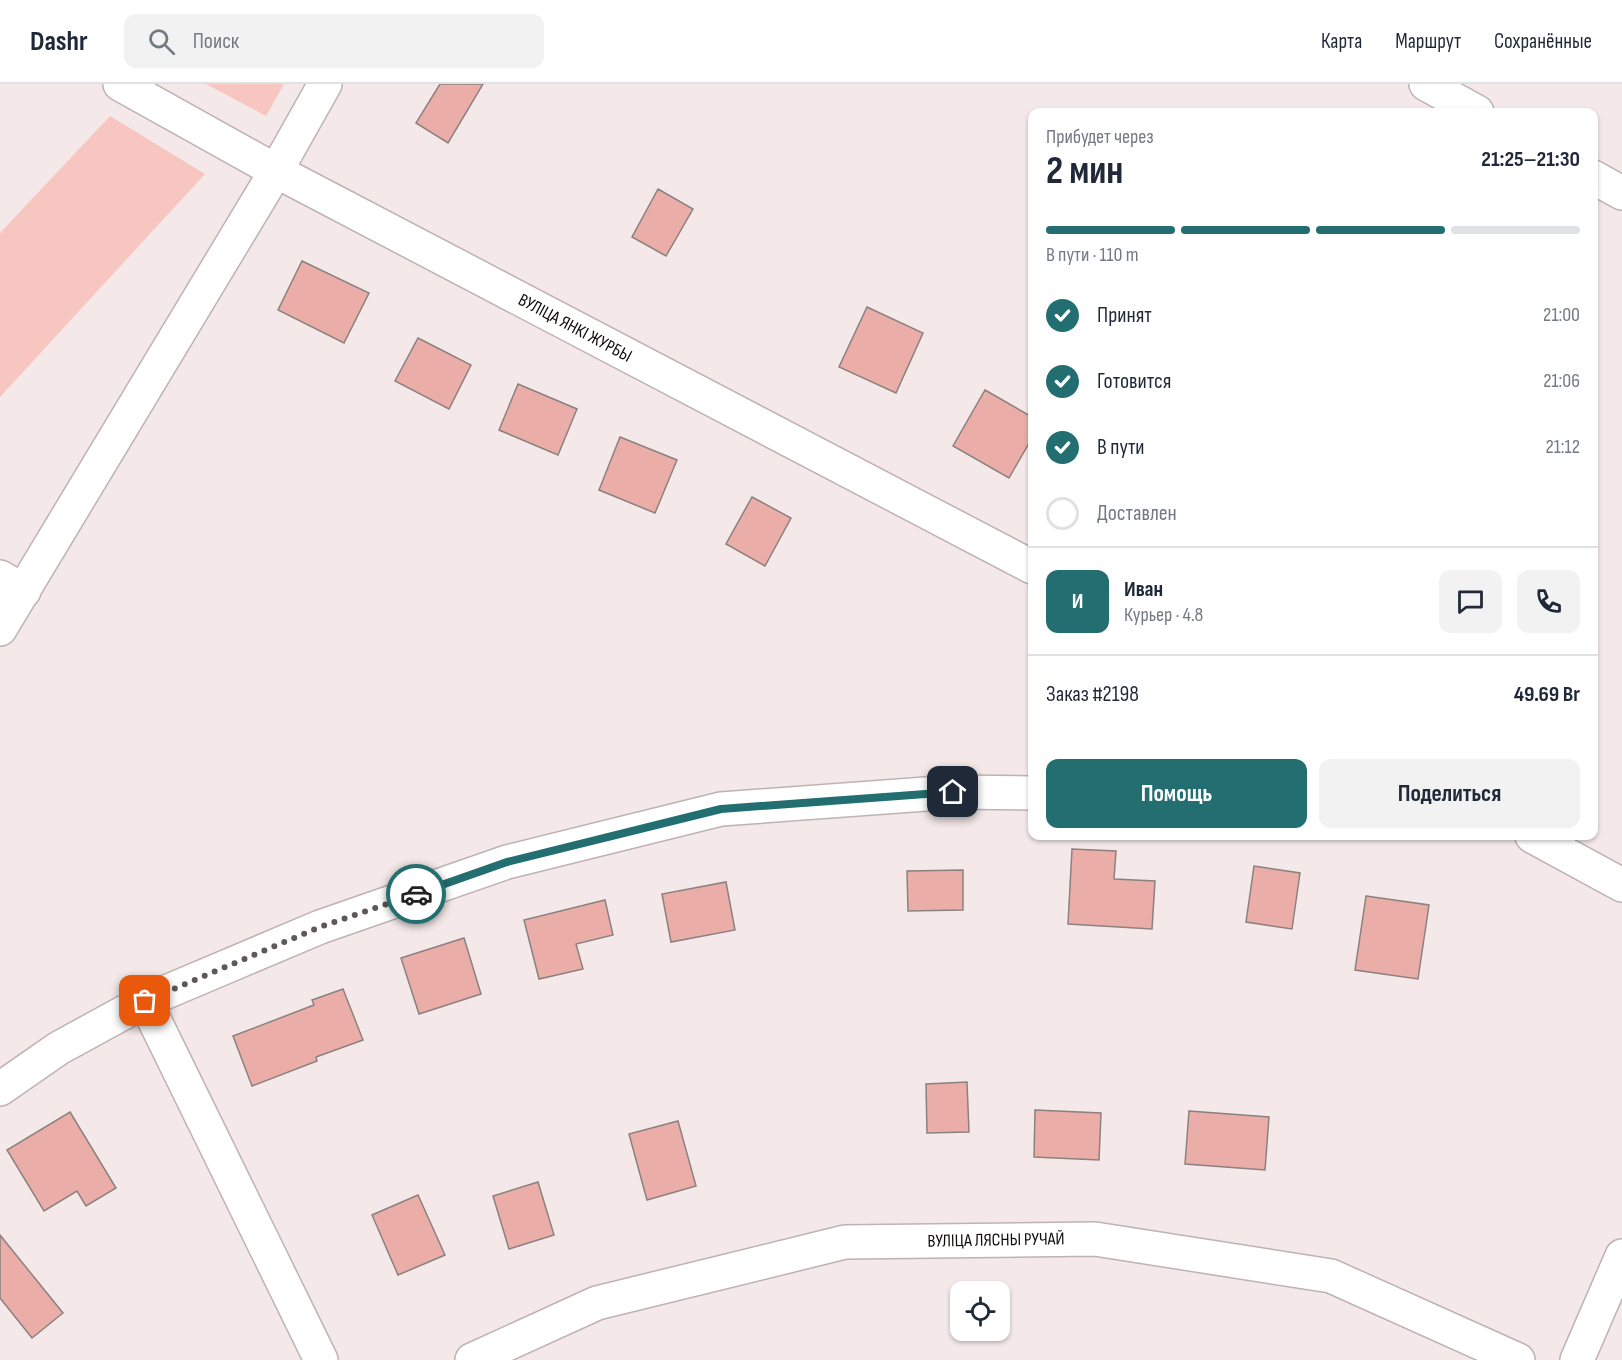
<!DOCTYPE html>
<html lang="ru">
<meta charset="utf-8">
<style>
body{margin:0;font-family:"Sofia Sans Condensed",sans-serif;background:#f2f2f3;color:#1f2937;height:100vh;display:flex;flex-direction:column;font-size:22px;white-space:nowrap}
*{box-sizing:border-box;margin:0}
p{font-size:20px;color:#747a83}
.icon{flex:none;width:33px;height:33px;fill:none;stroke:currentColor;stroke-width:2;stroke-linecap:round;stroke-linejoin:round}
.map{position:relative;flex:1;overflow:hidden}
.side{position:absolute;left:1028px;top:24px;width:570px;height:732px;display:flex;flex-direction:column;background:#fff;border-radius:12px;box-shadow:0 2px 4px #0004}
.side>*{flex:none}
.fabs{position:absolute;left:950px;top:1197px;display:grid;gap:12px}
.fabs a{display:grid;place-items:center;width:60px;height:60px;border-radius:12px;background:#fff;box-shadow:0 2px 4px #0004;font-size:30px}
.pin{position:absolute;display:grid;place-items:center;width:51px;height:51px;color:#fff;margin:-26px;border-radius:12px;box-shadow:0 3px 9px #0006}
.courier{position:absolute;display:grid;place-items:center;width:60px;height:60px;margin:-30px;border:4px solid #226e70;border-radius:50%;background:#fff;color:#222;box-shadow:0 2px 8px #0007}
.overview em{font-style:normal;font-weight:700}
.overview div{display:flex;flex-direction:column-reverse}
.overview{display:flex;align-items:center;justify-content:space-between;height:102px;padding:0 18px}
h1{font-size:39px;font-weight:700;line-height:45px}
.bar{display:grid;grid-template-columns:repeat(4,1fr);gap:9px 6px;align-content:center;height:72px;padding:0 18px}
.bar i{height:8px;border-radius:4px;background:#e0e1e3}
.bar .on{background:#226e70}
.bar p{grid-column:span 4}
.line{display:flex;align-items:center;gap:15px;padding:0 18px;border-top:2px solid #e0e1e3}
.line div{flex:1}
.round{display:grid;place-items:center;flex:none;width:63px;height:63px;border-radius:12px;background:#f2f2f3}
ol{padding:0 18px;list-style:none}
li{display:flex;align-items:center;gap:18px;height:66px}
li p{margin-inline-start:auto}
li .icon{padding:6px;border-radius:50%;background:#226e70;color:#fff;stroke-width:4}
li:last-child{color:#747a83}
li i{width:33px;height:33px;border:3px solid #e0e1e3;border-radius:50%}
.cta{display:flex;gap:12px;margin-top:auto;padding:12px 18px}
.cta a{flex:1;height:69px;border-radius:12px;background:#226e70;color:#fff;font-size:24px;font-weight:700;line-height:69px;text-align:center}
.cta a+a{background:#f2f2f3;color:#1f2937}
header{display:flex;align-items:center;gap:36px;box-sizing:border-box;height:84px;padding:0 30px;background:#fff;border-bottom:2px solid #e0e1e3}
header strong{font-size:28px}
nav{display:flex;gap:33px;margin-inline-start:auto;font-size:21px}
.search{width:420px;height:54px;background:#f2f2f3;display:flex;align-items:center;gap:15px;box-sizing:border-box;padding:0 21px;border-radius:12px;color:#747a83;font-size:22px}
.map>svg:first-child{display:block}
.green{fill:#f8c6c1}
.building{fill:#ebada7;stroke:#8b8180;stroke-width:1.5}
.lines{fill:none;stroke-linecap:round;stroke-linejoin:round}
.minor-casing{stroke:#beb3b2;stroke-width:36}
.tertiary-casing{stroke:#beb3b2;stroke-width:36}
.secondary-casing{stroke:#beb3b2;stroke-width:36}
.minor{stroke:#fff;stroke-width:33}
.tertiary{stroke:#fff;stroke-width:33}
.secondary{stroke:#fff;stroke-width:33}
.done{stroke:#5e5958;stroke-width:6;stroke-dasharray:0 10.8}
.route{stroke:#226e70;stroke-width:8}
.labels{text-anchor:middle;dominant-baseline:central;stroke-width:5;stroke-linejoin:round;paint-order:stroke}
.street-label{font-size:18px;fill:#0e0b0a;stroke:#fff}
</style>
<header>
<strong>Dashr</strong>
<div class="search"><svg class="icon" aria-label="search" viewBox="0 0 24 24"><circle cx="10" cy="10" r="6"/><path d="M15 15l6 6"/></svg>Поиск</div>
<nav><a>Карта</a><a>Маршрут</a><a>Сохранённые</a></nav>
</header>
<div class="map">
<svg width="1622" height="1276" viewBox="0 0 1622 1276">
<rect width="100%" height="100%" fill="#f4e9e8"/>
<path class="green" d="M206 0H284L266 32Z
M110 32 205 90 0 313V149Z"/>
<path class="building" d="M440 0H483L448 59 416 39Z
M658 105 693 125 666 172 632 153Z
M302 177 369 209 344 259 278 226Z
M867 223 923 249 896 309 839 283Z
M418 254 471 281 449 325 395 297Z
M518 300 577 325 558 371 499 346Z
M985 306 1032 333V354L1009 394 953 362Z
M620 353 677 376 655 429 599 406Z
M752 413 791 434 765 482 726 460Z
M1072 765 1116 767 1114 795 1155 797 1152 845 1068 840Z
M1254 782 1300 789 1292 845 1246 838Z
M963 786V826L908 827 907 787Z
M726 798 735 846 671 858 662 810Z
M1366 812 1429 821 1418 895 1355 886Z
M605 816 613 851 576 860 583 885 539 895 524 836Z
M464 854 481 910 419 930 401 874Z
M343 905 363 956 316 973 317 977 252 1002 233 952 314 921 312 916Z
M967 998 969 1048 927 1049 926 1000Z
M1035 1026 1101 1029 1099 1076 1034 1073Z
M1189 1027 1269 1033 1265 1086 1185 1080Z
M70 1028 116 1104 86 1122 77 1107 44 1127 7 1066Z
M678 1037 696 1102 647 1116 629 1050Z
M538 1098 554 1151 509 1165 493 1112Z
M418 1111 445 1171 398 1191 372 1131Z
M0 1151 63 1229 32 1254 0 1214Z"/>
<g class="lines">
<defs>
<path id="minor" d="M120 0 276 87 1032 483
M1426 0 1477 28
M1593 93 1622 109
M0 493 24 507
M1532 752 1622 801
M145 917 321 1276
M0 1005 59 964 145 917 320 843 507 778 721 725 953 708 1032 709
M472 1276 597 1219 845 1158 1095 1155 1331 1192 1518 1276"/>
<path id="tertiary" d="M1577 1276 1622 1172"/>
<path id="secondary" d="M0 545 276 87 325 0"/>
</defs>
<use href="#minor" class="minor-casing"/>
<use href="#tertiary" class="tertiary-casing"/>
<use href="#secondary" class="secondary-casing"/>
<use href="#minor" class="minor"/>
<use href="#tertiary" class="tertiary"/>
<use href="#secondary" class="secondary"/>
</g>
<g class="lines">
<path class="done" d="M145 917 320 843 416 810"/>
<path class="route" d="M416 810 507 778 721 725 953 708"/>
</g>
<g class="labels">
<g class="street-label">
<text transform="translate(575 244) rotate(28)">ВУЛІЦА ЯНКІ ЖУРБЫ</text>
<text transform="translate(996 1156) rotate(-1)">ВУЛІЦА ЛЯСНЫ РУЧАЙ</text>
</g>
</g>
</svg>
<div class="fabs">
<a><svg class="icon" aria-label="locate" viewBox="0 0 24 24"><circle cx="12" cy="12" r="6"/><path d="M12 2v4M12 18v4M2 12h4M18 12h4"/></svg></a>
</div>
<div class="pin" style="left:145px;top:917px;background:#ea580c"><svg class="icon" aria-label="bag" viewBox="0 0 24 24"><path d="M5 8h14l-1 12H6zM9 8a3 3 0 0 1 6 0"/></svg></div>
<div class="pin" style="left:953px;top:708px;background:#1f2937"><svg class="icon" aria-label="home" viewBox="0 0 24 24"><path d="M3 11l9-7 9 7M6 9v11h12V9"/></svg></div>
<div class="courier" style="left:416px;top:810px"><svg class="icon" aria-label="car" viewBox="0 0 24 24"><path d="M5 17H2v-5l4-1 3-4h7l3 4 3 1v5h-3M9 17h6M6 11h13"/><circle cx="7" cy="17" r="2"/><circle cx="17" cy="17" r="2"/></svg></div>
<section class="side">
<div class="overview"><div><h1>2 мин</h1><p>Прибудет через</p></div><em>21:25–21:30</em></div>
<div class="bar"><i class="on"></i><i class="on"></i><i class="on"></i><i></i><p>В пути · 110 m</p></div>
<ol>
<li><svg class="icon" aria-label="check" viewBox="0 0 24 24"><path d="M5 12l5 5 9-10"/></svg>Принят<p>21:00</p></li>
<li><svg class="icon" aria-label="check" viewBox="0 0 24 24"><path d="M5 12l5 5 9-10"/></svg>Готовится<p>21:06</p></li>
<li><svg class="icon" aria-label="check" viewBox="0 0 24 24"><path d="M5 12l5 5 9-10"/></svg>В пути<p>21:12</p></li>
<li><i></i>Доставлен</li>
</ol>
<div class="line" style="height:108px"><b class="round" style="background:#226e70;color:#fff">И</b><div><b>Иван</b><p>Курьер · 4.8</p></div><a class="round"><svg class="icon" aria-label="chat" viewBox="0 0 24 24"><path d="M4 5h16v11H9l-5 4z"/></svg></a><a class="round"><svg class="icon" aria-label="phone" viewBox="0 0 24 24"><path d="M5 4h4l2 5-3 2q2 4 5 5l2-3 5 2v4C11 20 4 13 5 4z"/></svg></a></div>
<div class="line" style="height:78px"><div>Заказ #2198</div><b>49.69 Br</b></div>
<div class="cta"><a>Помощь</a><a>Поделиться</a></div>
</section>
</div>
